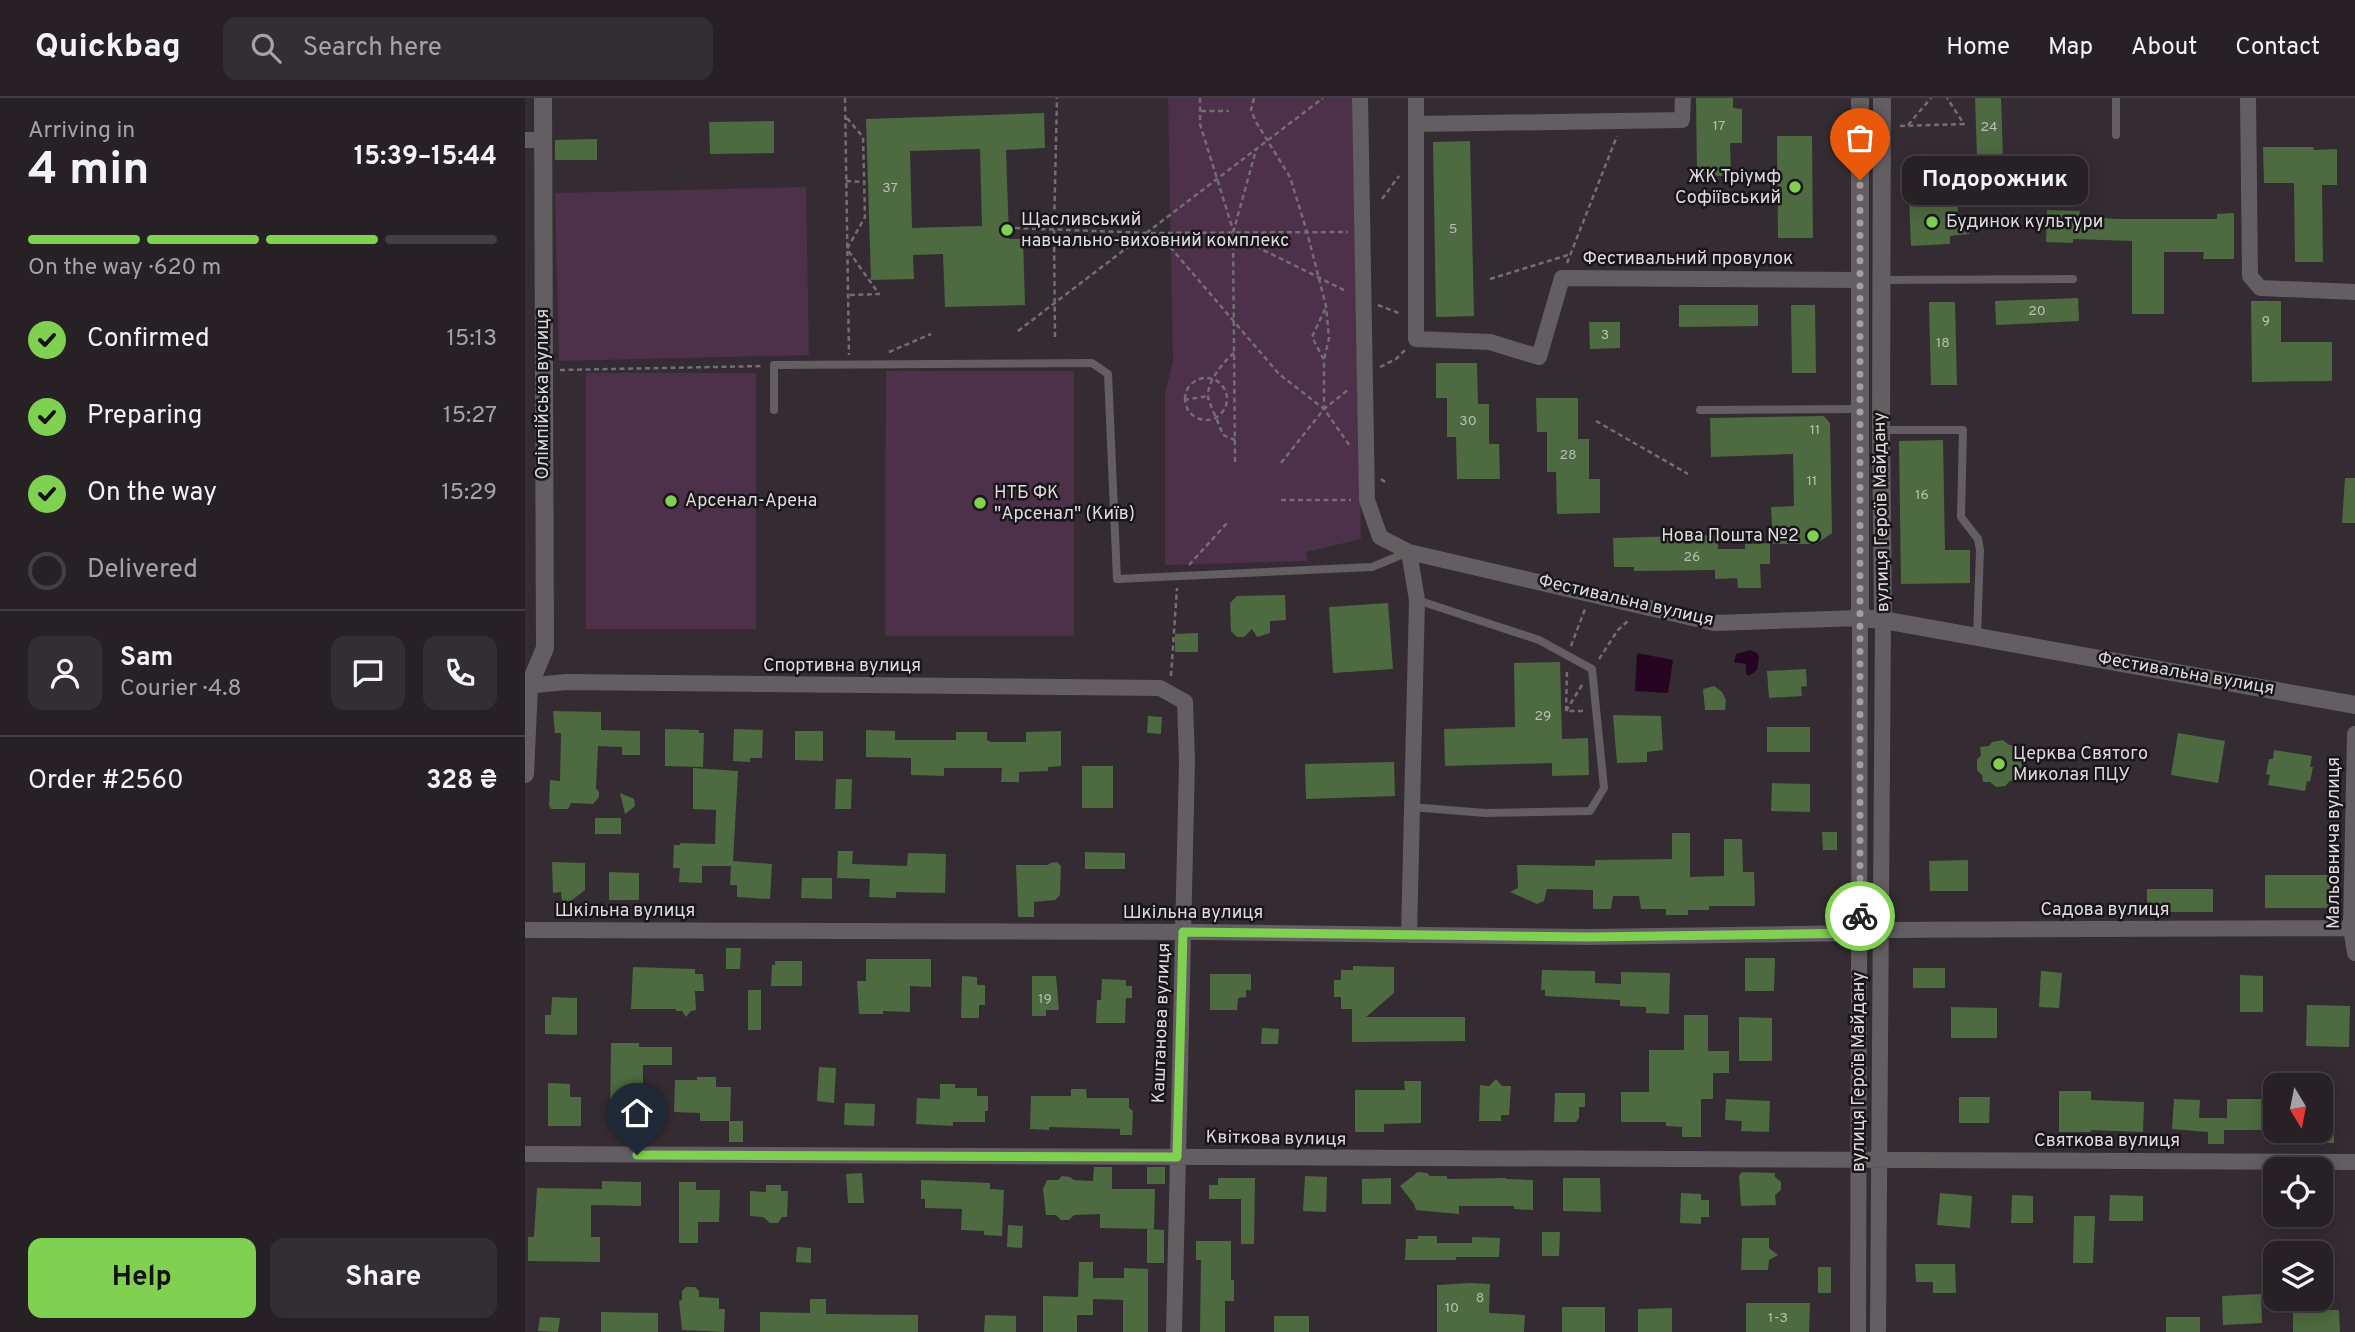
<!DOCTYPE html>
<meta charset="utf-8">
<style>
body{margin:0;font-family:Overpass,sans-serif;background:#332e32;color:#f1f3f6;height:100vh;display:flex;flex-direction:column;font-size:26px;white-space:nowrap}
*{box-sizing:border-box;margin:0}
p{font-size:23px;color:#a4a3a7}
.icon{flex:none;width:38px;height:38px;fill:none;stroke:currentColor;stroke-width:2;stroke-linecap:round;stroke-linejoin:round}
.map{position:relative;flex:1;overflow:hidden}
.details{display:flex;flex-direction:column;background:#272126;width:525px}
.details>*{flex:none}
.needle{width:46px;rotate:170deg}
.controls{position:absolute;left:1738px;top:975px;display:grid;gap:14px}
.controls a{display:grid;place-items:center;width:70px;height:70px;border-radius:14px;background:#272126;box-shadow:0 4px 18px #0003,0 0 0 2px #433e43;font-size:35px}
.pin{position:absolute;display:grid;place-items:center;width:60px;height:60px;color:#fff;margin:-72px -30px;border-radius:50% 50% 50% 0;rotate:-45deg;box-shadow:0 0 7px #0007}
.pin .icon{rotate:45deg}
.courier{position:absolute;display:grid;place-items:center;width:70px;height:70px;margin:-35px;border:5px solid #80d051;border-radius:50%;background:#fff;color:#222;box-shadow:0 2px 9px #0007}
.bubble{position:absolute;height:49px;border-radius:14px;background:#272126;box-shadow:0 4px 18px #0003,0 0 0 2px #433e43;font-size:23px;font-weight:700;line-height:49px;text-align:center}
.summary em{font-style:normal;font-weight:700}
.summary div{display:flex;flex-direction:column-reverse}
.summary{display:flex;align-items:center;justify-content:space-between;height:119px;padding:0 28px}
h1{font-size:46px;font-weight:700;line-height:52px}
.bar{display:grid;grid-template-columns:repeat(4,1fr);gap:10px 7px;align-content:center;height:84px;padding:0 28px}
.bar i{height:9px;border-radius:5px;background:#433e43}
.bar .selected{background:#80d051}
.bar p{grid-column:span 4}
.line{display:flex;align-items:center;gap:18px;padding:0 28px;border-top:2px solid #433e43}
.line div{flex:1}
.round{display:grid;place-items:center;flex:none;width:74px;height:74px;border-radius:14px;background:#332e32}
ol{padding:0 28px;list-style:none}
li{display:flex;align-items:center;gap:21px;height:77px}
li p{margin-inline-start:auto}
li .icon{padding:7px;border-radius:50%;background:#80d051;color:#111;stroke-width:4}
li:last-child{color:#a4a3a7}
li i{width:38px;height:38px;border:4px solid #433e43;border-radius:50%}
.button{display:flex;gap:14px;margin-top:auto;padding:14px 28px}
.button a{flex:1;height:80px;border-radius:14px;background:#80d051;color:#111;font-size:28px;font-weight:700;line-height:80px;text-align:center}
.button a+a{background:#332e32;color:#f1f3f6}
header{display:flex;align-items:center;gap:42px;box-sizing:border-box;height:98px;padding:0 35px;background:#272126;border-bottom:2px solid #433e43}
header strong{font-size:33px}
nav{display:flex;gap:38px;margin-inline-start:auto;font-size:24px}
.search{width:490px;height:63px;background:#332e32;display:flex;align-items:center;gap:18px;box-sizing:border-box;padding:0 24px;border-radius:14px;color:#a4a3a7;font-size:26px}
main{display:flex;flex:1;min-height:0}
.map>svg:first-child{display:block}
.green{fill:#4d3049}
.water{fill:#260522}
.building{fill:#4e6a40;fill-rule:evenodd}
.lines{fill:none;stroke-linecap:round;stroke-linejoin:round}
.path{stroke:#746d73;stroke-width:2.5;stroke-dasharray:5 3.5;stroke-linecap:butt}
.service{stroke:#625e61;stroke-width:8}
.minor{stroke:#625e61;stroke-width:16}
.tertiary{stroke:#625e61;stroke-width:18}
.done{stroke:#a39da2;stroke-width:7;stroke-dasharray:0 12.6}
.route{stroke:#80d051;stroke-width:9}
.poi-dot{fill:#80d051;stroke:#191619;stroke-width:2.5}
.labels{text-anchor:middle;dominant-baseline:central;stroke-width:5;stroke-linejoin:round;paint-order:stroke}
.number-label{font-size:14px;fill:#bbbeb6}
.poi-label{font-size:18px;fill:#dfdade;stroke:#191619;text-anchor:start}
.street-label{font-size:18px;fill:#dfdade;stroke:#191619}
</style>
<header>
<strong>Quickbag</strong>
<div class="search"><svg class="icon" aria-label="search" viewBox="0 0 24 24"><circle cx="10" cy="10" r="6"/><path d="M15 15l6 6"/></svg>Search here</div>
<nav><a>Home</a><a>Map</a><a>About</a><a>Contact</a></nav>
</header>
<main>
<section class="details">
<div class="summary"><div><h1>4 min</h1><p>Arriving in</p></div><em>15:39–15:44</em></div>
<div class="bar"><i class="selected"></i><i class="selected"></i><i class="selected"></i><i></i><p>On the way · 620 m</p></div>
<ol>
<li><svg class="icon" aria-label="check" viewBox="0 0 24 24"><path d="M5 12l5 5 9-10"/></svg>Confirmed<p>15:13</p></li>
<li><svg class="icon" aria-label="check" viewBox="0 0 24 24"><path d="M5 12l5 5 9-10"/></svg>Preparing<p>15:27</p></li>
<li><svg class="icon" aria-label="check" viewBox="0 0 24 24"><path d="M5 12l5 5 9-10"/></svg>On the way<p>15:29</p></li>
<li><i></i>Delivered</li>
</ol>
<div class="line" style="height:126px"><a class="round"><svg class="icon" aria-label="person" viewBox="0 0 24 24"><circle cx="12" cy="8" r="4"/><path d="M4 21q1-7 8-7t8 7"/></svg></a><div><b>Sam</b><p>Courier · 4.8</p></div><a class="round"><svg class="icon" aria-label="chat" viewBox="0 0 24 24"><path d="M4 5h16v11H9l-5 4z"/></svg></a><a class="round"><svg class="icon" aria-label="phone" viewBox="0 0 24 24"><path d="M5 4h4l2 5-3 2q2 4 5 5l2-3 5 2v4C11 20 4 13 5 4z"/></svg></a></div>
<div class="line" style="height:91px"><div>Order #2560</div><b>328 ₴</b></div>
<div class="button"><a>Help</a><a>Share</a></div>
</section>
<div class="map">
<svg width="1830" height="1234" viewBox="0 0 1830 1234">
<rect width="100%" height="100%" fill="#342c32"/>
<path class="green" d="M643 0H827L836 441 781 454 783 463 640 467V294L648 264Z
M281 89 284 257 34 263 30 95Z
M361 273H549V538H360Z
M61 275H231V531H61Z"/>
<path class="water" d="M1225 552 1232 555 1234 559 1232 572 1224 578 1221 576V566L1209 564 1211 556Z
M1112 555 1148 562 1143 595 1110 593Z"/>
<path class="building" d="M1171 0H1208V10L1217 11V45H1205L1206 78H1172Z
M1450 0H1476L1478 59H1452Z
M519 15 520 50 481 52 484 141H498L500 207 420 209 418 156 388 157 389 181 346 182 341 21ZM455 51 457 128 387 130 385 53Z
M249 23V55L185 56 184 24Z
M1252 38H1287L1288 140H1253Z
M72 41V62H30V42Z
M945 43 949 218 911 219 908 44Z
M1738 49H1788L1789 52 1812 51V87H1797L1798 164H1770L1769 85H1739Z
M1384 100H1429V106L1433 109 1432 125 1445 136 1425 138V146L1386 148Z
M1522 112 1555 113 1554 118 1591 121H1692V116L1709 115V161H1678L1679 154H1639V216H1607V143L1548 141V145L1521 144Z
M1553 200 1554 223 1471 227 1470 203Z
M1726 203H1756V244H1807V283L1727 284Z
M1404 204H1430L1432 287H1406Z
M1154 207H1233V228L1154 229Z
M1266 207H1290L1291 275H1267Z
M1064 224H1095V250L1065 251Z
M911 265H952L953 306H964V346H974L975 381H932L931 339H922V300H911Z
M1011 300H1053V341H1064V381H1075V415L1032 416 1031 374H1022V334H1012Z
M1299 318 1305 325 1307 435 1291 446H1248L1246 409 1269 408 1268 356 1186 359 1185 320Z
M1418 342 1420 452H1445V485L1376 486 1374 343Z
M1820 380H1830V425H1817Z
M1192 437 1193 451H1220V446L1245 445V466H1235L1236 490H1213L1212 480 1190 481V472L1109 473V469H1089L1088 440Z
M760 497 761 522 745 523V535L732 539 727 531 719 539H712L706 533 705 505 712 498Z
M863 505 868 571 808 575 804 509Z
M673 535V554H650V536Z
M1035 564 1037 641 1063 640 1064 677 1027 678V665L920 668 919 631 990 629 989 565Z
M1281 571 1282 588 1276 589 1277 598 1244 600 1242 573Z
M1189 588 1197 594 1201 602 1200 612H1180L1178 591Z
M28 613 76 614V632L115 633V657H97V649L73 648 71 690 74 694V699L68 706 46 705 43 711H26L24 708 25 682 35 683 36 635H30Z
M1088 617 1136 618 1138 652 1122 654V664L1092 665Z
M623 618 637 619 636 636 622 635Z
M1242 629H1285V654H1242Z
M140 631 174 632V635H179L178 669 140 668Z
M209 631 238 632 237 660H225V664L208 663Z
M341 632 370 633V642H431V634H462V642L466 644H501V634L536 633V668L523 669V673L494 674V684H476L477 670H419V678L386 677V660L341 659Z
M270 633H298V663L270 662Z
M1653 635 1700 643 1693 685 1646 677Z
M1478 642 1484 647H1491L1492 655 1497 660V669L1492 675V682L1485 683 1480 688 1471 689 1465 684H1458L1457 677 1452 672V662L1456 657 1455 649 1464 648 1467 644Z
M1749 652 1787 658 1785 669H1788L1785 684 1782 683 1780 693 1743 687 1745 677 1741 676 1744 661H1748Z
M869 664 870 698 781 701 780 666Z
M557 668H588V710H557Z
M168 670 213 673 208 763 247 766 245 801 212 799V787H205L206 768H177V785L154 784 155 770H148L149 747H155V745L190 746 191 712 168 711Z
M311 681H327L326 711H310Z
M1247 685 1285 686V714L1246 713Z
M95 695 109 701 110 708 100 716Z
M70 720H96V736H70Z
M1297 734H1312V752H1298Z
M1147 735H1165V779L1199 778V741H1217L1218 774H1229L1230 808H1184V812H1163V817H1141V811H1116L1114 798H1088L1086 811H1068V792L1022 791 1019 803 1012 806 985 794 993 790 992 767 1070 768V762L1147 761Z
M313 753H328L327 766 382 768 383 755 421 756 420 795 371 794V800L344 799 345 781 312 780Z
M560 754 600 755V771H560Z
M1443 762V793H1405L1404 763Z
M27 764 60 765V792L46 803H37L36 794 28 795Z
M532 764 536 768 535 797 530 802 509 804V819H493L491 767H523L525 765Z
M84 774 114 775V802H84Z
M1740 777H1805V810H1740Z
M277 780H307V801L276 800Z
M1622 791H1688V814H1622Z
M201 850H216L215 871H201Z
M1220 860H1250L1249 893H1220Z
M341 861H406V889L385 888V914L358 913V916H334L332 883H341Z
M250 863H277V888H246L247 867H250Z
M828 868 869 869V895L841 919H940V943L827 944V911H816V899H809V882H816V872H828Z
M108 869 170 871V876H178L179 893H170L171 912 166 913 161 919 157 913H151V911H106Z
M1388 870H1420V890H1388Z
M1017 872 1070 873V885L1096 886V874L1145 875 1144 916 1121 915V909L1095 908V902L1020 898V892H1016Z
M1516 873 1537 875 1534 910 1514 909Z
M685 876H726V892H721V899L713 900 712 912H685Z
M1715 877 1738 878V914H1715Z
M437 878 452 879V887H460V907H454V920H436Z
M507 878H531L534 912H521V918H507Z
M577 881 601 882V888H607V900H601L600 925H571L572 902H576Z
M223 892H236V932H223Z
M27 899 52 900V937L20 936V917H26Z
M1782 907 1825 908 1824 949 1781 948Z
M1426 909 1472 910V940H1426Z
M1159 917H1183V953H1204V975H1188V1001H1176V1039H1157V1029L1141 1028V1024H1096V994H1124V952H1159Z
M1214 919 1247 920V963H1214Z
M737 930 754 931 753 946H736Z
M86 945H114V949H147V967H118V1008H114V1025L90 1024 85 1020Z
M294 969 311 970 309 1005 292 1003Z
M172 979H191V989H206L205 1023H175V1015L149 1014 150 982H172Z
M971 981 977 988H986L984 1017H976V1023H954L955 987 964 988Z
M879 983H896V1025L859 1026V1034H830V992H880Z
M23 985 45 986V999H56V1028H23Z
M415 986H430V990H452V998H463V1013H460V1024H428V1028L391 1026 392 1000 415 1001Z
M546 991H561L562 1000H604V1010L608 1013 607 1037H595V1031L524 1029V1032L505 1031 506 998H546Z
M1534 993H1566V1002L1619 1004 1618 1034 1566 1032V1034H1534Z
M1030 995H1060V1009H1054V1020L1051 1024H1029Z
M1434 999H1465L1464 1025H1434Z
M1201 1001 1245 1003 1244 1034 1216 1033 1217 1023 1200 1022Z
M1649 1001 1675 1002 1674 1020H1702V1001H1736V1032H1699V1046H1683V1034L1647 1031Z
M320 1005 350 1006 349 1028 319 1027Z
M204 1023H218V1044H204Z
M1796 1029 1809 1030V1045L1746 1043V1032H1796Z
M569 1069H587V1091H630L629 1131 575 1130V1116L549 1117 544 1122H536L531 1117H521L518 1091 522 1082H533L537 1078 545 1079 549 1082 568 1083Z
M622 1069H640V1086H622Z
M893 1074 902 1075 905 1078H922V1081L981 1080V1081L1008 1082V1112L989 1111V1108H934V1116L891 1112 889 1106 875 1088Z
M1217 1074 1250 1075V1079L1256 1084V1092L1250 1097 1251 1107 1216 1108 1214 1078Z
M337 1075 339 1105H323L321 1076Z
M780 1078 802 1079 801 1114 778 1113Z
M693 1080H730L729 1146H716V1101H684V1087H693Z
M866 1080V1106H837V1081Z
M1038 1080H1075L1076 1114 1038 1113Z
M396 1082 465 1085V1091L479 1092 477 1138 459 1137V1133L436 1132 437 1111 400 1110V1101H396Z
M77 1083 116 1084V1108L66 1107V1139H75V1164L3 1163V1139H9L12 1090 77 1091Z
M154 1084H171V1092H195L194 1124H173V1145H154Z
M241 1087H256V1093H263L262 1119H257L253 1125H245L238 1119 225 1118V1093L241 1094Z
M1156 1095 1176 1096V1102H1184V1119H1176V1126L1155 1125Z
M1415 1095 1447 1098 1445 1130 1412 1127Z
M1487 1097 1508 1098V1125H1486Z
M1585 1097 1618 1098V1123H1584Z
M1549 1118H1570L1568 1165H1548Z
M483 1127 498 1128 497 1150 482 1149Z
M622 1131 639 1132V1165H622Z
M1017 1134H1035L1034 1158H1017Z
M893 1138H912V1145H947V1139L975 1140 974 1159H931V1162H880L881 1141H893Z
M1217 1140H1244V1150L1253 1157 1244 1162 1243 1172H1216Z
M671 1143H706V1182H709V1203H700V1234H675L676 1162H671Z
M272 1149 286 1150V1165L271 1164Z
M554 1164H568V1180H599V1170L623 1171V1234H598V1202L568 1201V1217H552V1234H518V1198L553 1199Z
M1390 1166H1430L1431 1195H1408V1184H1391Z
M1293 1169H1306V1195H1293Z
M945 1185 965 1186 964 1215 1000 1217 999 1234H912V1187Z
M161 1189H170L174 1193V1199L194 1200V1211H200L199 1234 157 1232 154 1203 157 1202V1193Z
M1736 1196 1737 1225 1698 1227 1697 1198Z
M285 1201H301V1216L393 1217V1234H235V1214L285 1215Z
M1221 1205H1285L1284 1234H1221Z
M1784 1207H1792L1796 1212H1814L1815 1234H1768V1211H1780Z
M1037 1209H1080V1234H1037Z
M1147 1210V1234H1113V1211Z
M76 1214 133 1215V1234H76Z
M460 1217 491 1218V1234H459Z
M749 1218H784V1234H749Z
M15 1219 35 1220 33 1234 13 1233Z
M1641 1219H1675V1234H1641Z"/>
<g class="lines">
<path class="path" d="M320 0 324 257
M675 0V26L708 132
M729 0 726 12 731 24 765 79 782 134 801 208 804 240 799 262
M676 13H704
M322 20 338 39 340 119 322 151 354 196 323 197
M1383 27 1406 0
M1375 28 1439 26 1422 0
M321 83 339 84
M857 101 874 78
M490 130 622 135 823 134
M634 136 754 276 799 311
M708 137 821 193
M1042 165 1092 38
M965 181 1046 156
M853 207 876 216
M800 211 787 239 799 262V311L825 348
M493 233 798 0
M530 239 529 131 532 0
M364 254 406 236
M709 255C699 263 682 283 683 299 684 305 695 328 698 337L710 342
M855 269 871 261 881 251
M35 272 239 268
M660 301a21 21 0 1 1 42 0a21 21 0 1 1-42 0Z
M659 302 683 298
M1071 323 1163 376
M710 364 708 135 731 52
M756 365 799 311 824 291
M856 381 863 386
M756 402H826
M664 467 702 425
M1046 548 1060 511
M1074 561 1093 532 1104 522
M646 578 652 490
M1057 587 1041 613H1060
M1041 613 1042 571"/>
<path class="service" d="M1591 37V0
M1356 182 1548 181
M249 312V267L567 265 583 276 592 481 847 469 881 455
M1175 312 1336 311
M1356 332H1438L1436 419 1453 441 1455 452 1452 539
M886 709 960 715 1065 713 1079 690 1067 571 1014 542 892 502"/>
<path class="minor" d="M835 0 842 402 855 439 884 454 1189 525 1335 520 1333 1234
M891 0V26L1157 22 1158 0
M1723 0 1725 178 1735 190 1830 194
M891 26V241L965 244 1014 259 1037 180 1336 182
M0 42H17
M0 588 41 584 635 590 660 604 662 663 649 1234
M1830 636 1826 830 1830 855
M0 832 677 834 1064 839 1335 835 1355 832 1826 830
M884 837 892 502 884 454
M0 1056 1830 1064
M1353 1234 1358 522"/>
<path class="tertiary" d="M1335 0V520L1358 522 1830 607
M1357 0 1356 332 1358 522
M0 676 4 588 20 550 18 0"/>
</g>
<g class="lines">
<path class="done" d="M1335 818V82"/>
<path class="route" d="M112 1057 652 1059 658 834 1064 839 1335 835V818"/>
</g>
<g class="poi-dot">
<circle cx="1270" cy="89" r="7"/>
<circle cx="1407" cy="124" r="7"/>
<circle cx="482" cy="132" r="7"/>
<circle cx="146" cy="403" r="7"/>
<circle cx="455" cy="405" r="7"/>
<circle cx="1288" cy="438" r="7"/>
<circle cx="1474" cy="666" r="7"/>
</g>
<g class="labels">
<g class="number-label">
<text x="1194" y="28">17</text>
<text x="1464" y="29">24</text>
<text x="365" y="90">37</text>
<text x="928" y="131">5</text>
<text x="1512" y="213">20</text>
<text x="1741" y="223">9</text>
<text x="1080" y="237">3</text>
<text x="1418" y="245">18</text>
<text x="943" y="323">30</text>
<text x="1290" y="332">11</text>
<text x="1043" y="357">28</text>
<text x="1287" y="383">11</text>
<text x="1397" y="397">16</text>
<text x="1167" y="459">26</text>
<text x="1018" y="618">29</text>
<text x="520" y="901">19</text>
<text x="955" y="1200">8</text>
<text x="927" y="1210">10</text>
<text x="1253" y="1220">1-3</text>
</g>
<g class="poi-label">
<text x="1256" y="79" text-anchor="end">ЖК Тріумф<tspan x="1256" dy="21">Софіївський</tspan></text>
<text x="496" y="122">Щасливський<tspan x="496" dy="21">навчально-виховний комплекс</tspan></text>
<text x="1421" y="124">Будинок культури</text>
<text x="469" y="395">НТБ ФК<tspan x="469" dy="21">"Арсенал" (Київ)</tspan></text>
<text x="160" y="403">Арсенал-Арена</text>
<text x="1274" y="438" text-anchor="end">Нова Пошта №2</text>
<text x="1488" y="656">Церква Святого<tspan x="1488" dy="21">Миколая ПЦУ</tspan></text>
</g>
<g class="street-label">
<text x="1163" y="161">Фестивальний провулок</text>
<text transform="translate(18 296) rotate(-90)">Олімпійська вулиця</text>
<text transform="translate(1357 414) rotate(-91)">вулиця Героїв Майдану</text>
<text transform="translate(1101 503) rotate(13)">Фестивальна вулиця</text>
<text x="317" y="568">Спортивна вулиця</text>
<text transform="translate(1661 576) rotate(10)">Фестивальна вулиця</text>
<text transform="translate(1809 745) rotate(-90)">Мальовнича вулиця</text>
<text x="1580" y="812">Садова вулиця</text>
<text x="100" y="813">Шкільна вулиця</text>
<text x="668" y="815">Шкільна вулиця</text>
<text transform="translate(637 925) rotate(-88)">Каштанова вулиця</text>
<text transform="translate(1334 974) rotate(-90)">вулиця Героїв Майдану</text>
<text transform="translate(751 1041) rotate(1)">Квіткова вулиця</text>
<text x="1582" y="1043">Святкова вулиця</text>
</g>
</g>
</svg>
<div class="controls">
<a><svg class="needle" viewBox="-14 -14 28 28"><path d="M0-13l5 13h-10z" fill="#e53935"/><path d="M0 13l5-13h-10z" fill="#a4a3a7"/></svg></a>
<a><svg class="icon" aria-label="locate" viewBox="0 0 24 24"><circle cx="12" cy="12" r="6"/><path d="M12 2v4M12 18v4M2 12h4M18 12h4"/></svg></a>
<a><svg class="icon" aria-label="layers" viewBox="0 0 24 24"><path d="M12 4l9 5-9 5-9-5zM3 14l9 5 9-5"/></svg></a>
</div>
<div class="pin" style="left:1335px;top:82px;background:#ea580c"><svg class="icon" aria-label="bag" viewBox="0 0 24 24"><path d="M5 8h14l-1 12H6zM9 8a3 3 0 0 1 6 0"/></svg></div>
<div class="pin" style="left:112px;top:1057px;background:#1f2937"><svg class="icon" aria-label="home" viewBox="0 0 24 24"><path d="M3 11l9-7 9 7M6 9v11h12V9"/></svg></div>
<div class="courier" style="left:1335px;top:818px"><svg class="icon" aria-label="bike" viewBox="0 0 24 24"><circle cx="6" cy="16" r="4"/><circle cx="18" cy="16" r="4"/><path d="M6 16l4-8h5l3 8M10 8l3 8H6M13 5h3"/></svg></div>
<div class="bubble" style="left:1377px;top:58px;width:186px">Подорожник</div>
</div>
</main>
